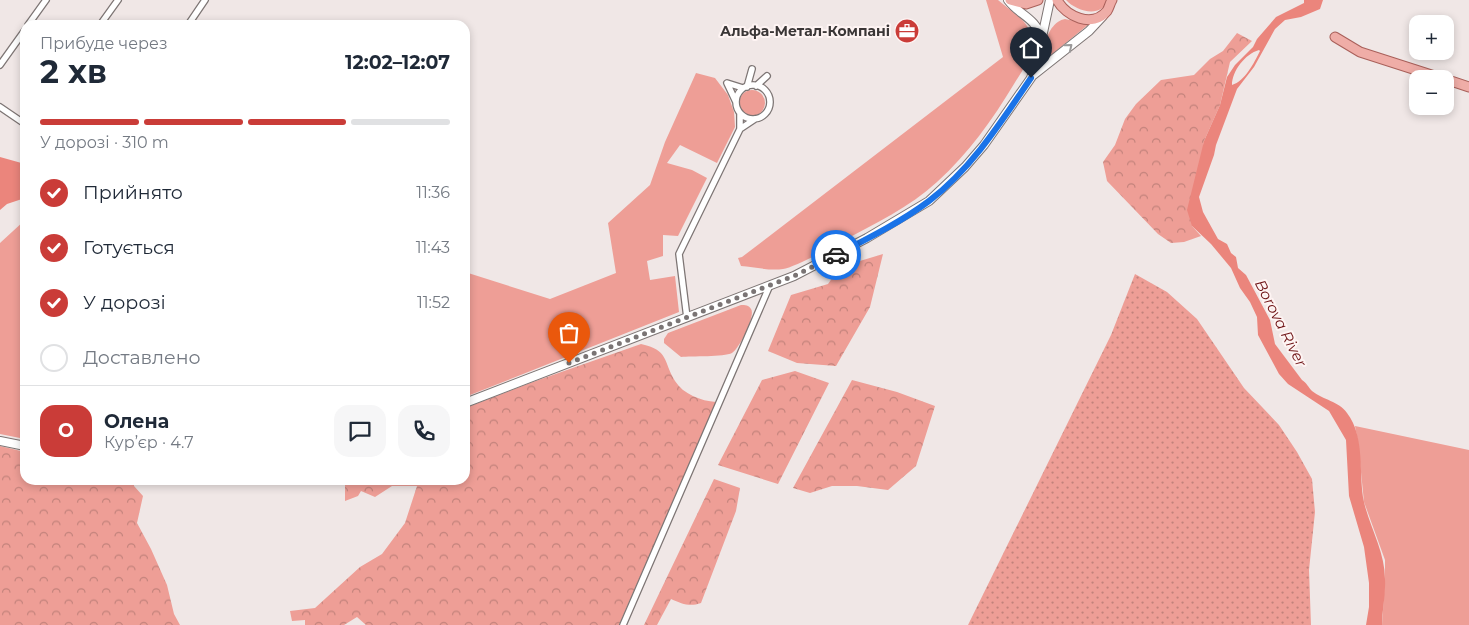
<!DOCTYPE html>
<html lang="uk">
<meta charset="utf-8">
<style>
body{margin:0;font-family:Montserrat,sans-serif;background:#f6f6f7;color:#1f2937;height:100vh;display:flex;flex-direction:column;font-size:19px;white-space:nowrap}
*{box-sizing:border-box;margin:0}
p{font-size:16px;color:#747a83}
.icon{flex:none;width:28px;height:28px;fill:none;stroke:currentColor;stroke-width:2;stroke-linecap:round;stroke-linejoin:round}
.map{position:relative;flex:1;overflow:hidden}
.sheet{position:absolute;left:20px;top:20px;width:450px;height:465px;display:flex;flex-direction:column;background:#fff;border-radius:15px;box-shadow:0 2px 8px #0003}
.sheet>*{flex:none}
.fabs{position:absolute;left:1409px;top:15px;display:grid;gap:10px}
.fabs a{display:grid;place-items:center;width:45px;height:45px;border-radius:10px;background:#fff;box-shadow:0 2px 8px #0003;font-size:25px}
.pin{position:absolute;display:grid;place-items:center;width:42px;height:42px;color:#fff;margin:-51px -21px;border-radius:50% 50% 50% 0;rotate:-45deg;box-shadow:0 0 5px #0007}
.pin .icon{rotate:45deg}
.courier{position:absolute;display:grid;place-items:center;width:50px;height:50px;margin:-25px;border:4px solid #1a73e8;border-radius:50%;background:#fff;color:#222;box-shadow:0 1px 6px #0007}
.headline em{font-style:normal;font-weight:700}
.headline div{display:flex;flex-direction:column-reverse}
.headline{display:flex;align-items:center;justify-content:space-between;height:85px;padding:0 20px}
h1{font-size:32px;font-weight:700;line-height:38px}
.bar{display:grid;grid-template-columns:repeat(4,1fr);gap:8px 5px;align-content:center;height:60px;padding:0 20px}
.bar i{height:6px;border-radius:4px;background:#e0e1e3}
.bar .active{background:#ca3c38}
.bar p{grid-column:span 4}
.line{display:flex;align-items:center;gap:12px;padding:0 20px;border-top:1px solid #e0e1e3}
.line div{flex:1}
.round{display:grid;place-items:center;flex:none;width:52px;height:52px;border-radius:15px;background:#f6f6f7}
ol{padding:0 20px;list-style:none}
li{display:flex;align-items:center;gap:15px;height:55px}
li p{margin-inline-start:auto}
li .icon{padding:5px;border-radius:50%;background:#ca3c38;color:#fff;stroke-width:4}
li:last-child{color:#747a83}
li i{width:28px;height:28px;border:2px solid #e0e1e3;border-radius:50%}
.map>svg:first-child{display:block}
.grass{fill:#ee9e96}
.forest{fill:url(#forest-crowns)}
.garden{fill:url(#garden-dots)}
.water{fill:#eb857c;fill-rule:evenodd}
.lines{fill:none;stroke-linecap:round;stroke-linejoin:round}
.minor-casing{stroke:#7d7574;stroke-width:8}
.secondary-casing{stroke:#7d7574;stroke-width:10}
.primary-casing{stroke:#a9605a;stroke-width:11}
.minor{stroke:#fff;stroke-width:5.5}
.secondary{stroke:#fff;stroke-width:8}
.primary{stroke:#efada7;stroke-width:9}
.oneway{stroke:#9c9a9a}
.done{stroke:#7a7474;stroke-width:5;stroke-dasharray:0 9}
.route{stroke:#1a73e8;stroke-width:6}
.labels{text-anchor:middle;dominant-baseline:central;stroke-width:4;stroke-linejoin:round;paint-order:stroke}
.poi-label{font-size:14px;font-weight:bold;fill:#3a3636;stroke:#fef4f3;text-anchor:end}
.water-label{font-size:15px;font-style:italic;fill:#6c1012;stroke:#fef4f3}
</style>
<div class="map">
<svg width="1469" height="625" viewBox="0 0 1469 625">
<defs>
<pattern id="forest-crowns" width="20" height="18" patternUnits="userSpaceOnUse" patternTransform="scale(1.25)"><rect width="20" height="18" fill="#ee9e96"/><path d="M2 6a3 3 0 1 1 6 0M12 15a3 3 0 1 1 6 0" fill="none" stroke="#c2827b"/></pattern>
<pattern id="garden-dots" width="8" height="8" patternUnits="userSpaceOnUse" patternTransform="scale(1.25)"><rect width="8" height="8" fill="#ee9e96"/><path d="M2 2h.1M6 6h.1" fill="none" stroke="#c2827b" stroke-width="1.8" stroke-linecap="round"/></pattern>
</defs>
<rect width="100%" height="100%" fill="#f0e7e6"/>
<path class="grass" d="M986 0H998C1009 10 1028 20 1031 35 1036 53 1023 69 1014 84 993 119 968 154 937 182 910 207 874 224 841 242 830 248 793 268 783 269 770 271 754 267 741 266L738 258 742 257 1003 57Z
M1066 0H1108C1101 19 1076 11 1066 0Z
M1065 19 1089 24 1051 55C1039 46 1051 21 1065 19Z
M696 73 715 78 728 95 734 112 735 127 717 163 680 145 667 163 692 170 707 178 678 236 663 235V256L647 261 650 280 675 276 679 312 465 397V272L550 299 616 273 608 223 650 185 665 142Z
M739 103a13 13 0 1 1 26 0a13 13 0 1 1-26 0Z
M25 220V439L0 434V243Z
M741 305C745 305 749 305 751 309 756 316 739 349 732 353 724 357 691 356 681 357L664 343V339L668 333Z
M1355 426 1469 450V625H1382L1385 580V560L1364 502 1358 442Z"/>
<path class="forest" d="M1237 33 1252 41 1230 62 1220 105 1204 141 1192 226 1201 236 1184 242 1171 243 1158 234 1107 181 1103 162 1115 145 1125 119 1136 104 1161 80 1194 75 1210 59 1223 51Z
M883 254 870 307 836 366 797 363 768 351 791 295 828 284 840 267Z
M641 344C669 350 663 361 675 381 683 394 701 401 716 402L619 625H366L357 617 344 625H305V620L292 621 290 611 315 608 360 567 382 554 405 523 417 486H392L375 497 361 491 358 496 345 501V480H465V408L530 383Z
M795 371 829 383 778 484 718 465 762 380Z
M852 380 897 392 935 406 916 466 888 490 857 486H832L810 493 793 488Z
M0 446 25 452V480H134V486L143 496 137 523 151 549 167 585 174 614 180 625H0Z
M714 479 740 488 736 511 701 603C690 607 682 604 671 599L657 625H644Z"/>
<path class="garden" d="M1135 274 1167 292 1197 319 1244 388 1279 425 1297 452 1312 479 1315 512 1309 570 1311 625H968L1111 335Z"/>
<path class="water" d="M1304 0H1323L1320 9 1301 17 1285 20 1275 29 1254 67 1237 89 1216 145 1214 155 1199 197 1203 212 1218 239 1227 244 1231 253 1236 257 1238 268 1246 275 1270 320 1275 344 1302 380C1307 383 1308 387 1312 391 1323 400 1339 401 1347 413 1366 438 1358 473 1364 502 1370 528 1385 552 1385 579 1386 594 1382 610 1382 625H1366L1369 607V583L1364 547 1349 496 1346 440 1329 411 1288 384 1279 374 1258 335 1257 317 1250 302 1240 288 1231 268 1211 244 1192 226 1187 210 1204 141 1220 105 1227 77 1235 65 1253 47 1257 39 1276 17 1304 3ZM1259 50 1260 51C1254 63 1245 81 1232 85 1232 71 1245 54 1259 50Z
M0 157 25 164V198L7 204 0 210Z"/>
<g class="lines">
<defs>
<path id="minor" d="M28 25 46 0
M100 25 118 0
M188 25 205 0
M0 65 25 30
M736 102a17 17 0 1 1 34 0a17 17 0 1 1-34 0Z
M756 86 767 76
M747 87 752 69
M736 102 727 83 743 88
M0 107 25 124
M740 113V129L755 119
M687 318 679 254 740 129
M623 625 770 285"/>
<path id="secondary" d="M1008 0C1020 16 1034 16 1042 38
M1032 76 1089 31 1103 16
M465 403 794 276 867 238 929 201 965 167 984 145 1031 78 1038 56 1050 0
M0 441 25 446"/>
<path id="primary" d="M1010 0 1026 4 1038 0
M1057 0C1066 16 1092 29 1107 11 1109 8 1110 3 1112 0
M1335 37 1360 52 1444 79
M1445 79 1469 87"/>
</defs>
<use href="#minor" class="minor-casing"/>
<use href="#secondary" class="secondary-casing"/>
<use href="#primary" class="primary-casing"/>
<use href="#minor" class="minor"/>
<use href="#secondary" class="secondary"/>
<use href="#primary" class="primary"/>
</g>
<defs><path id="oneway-chevron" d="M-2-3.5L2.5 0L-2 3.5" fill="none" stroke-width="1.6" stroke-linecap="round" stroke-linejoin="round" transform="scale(1.25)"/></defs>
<use class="oneway" href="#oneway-chevron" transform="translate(1069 47) rotate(-39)"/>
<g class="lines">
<path class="done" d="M569 363 794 276 836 255"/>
<path class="route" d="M836 255C867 239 901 222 929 201 972 168 1001 122 1031 78"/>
</g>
<defs>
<symbol id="office-disc" viewBox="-11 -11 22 22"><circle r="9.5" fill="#ca3c38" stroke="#fef4f3"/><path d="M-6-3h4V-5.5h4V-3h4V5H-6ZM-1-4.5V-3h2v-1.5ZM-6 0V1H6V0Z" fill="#fff"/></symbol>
</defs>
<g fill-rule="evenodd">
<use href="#office-disc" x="893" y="17" width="28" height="28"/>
</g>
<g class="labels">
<g class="poi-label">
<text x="890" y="31">Альфа-Метал-Компані</text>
</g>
<g class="water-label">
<text transform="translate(1281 323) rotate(63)">Borova River</text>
</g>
</g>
</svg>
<div class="fabs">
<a>+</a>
<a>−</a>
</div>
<div class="pin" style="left:569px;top:363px;background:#ea580c"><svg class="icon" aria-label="bag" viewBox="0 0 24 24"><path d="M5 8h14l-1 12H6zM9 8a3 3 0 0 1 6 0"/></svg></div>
<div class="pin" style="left:1031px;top:78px;background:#1f2937"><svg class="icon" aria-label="home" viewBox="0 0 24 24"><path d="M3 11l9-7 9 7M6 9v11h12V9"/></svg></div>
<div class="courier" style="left:836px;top:255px"><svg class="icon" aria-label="car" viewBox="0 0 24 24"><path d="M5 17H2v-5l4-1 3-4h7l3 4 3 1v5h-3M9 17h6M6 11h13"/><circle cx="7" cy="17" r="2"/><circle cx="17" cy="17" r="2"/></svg></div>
<section class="sheet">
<div class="headline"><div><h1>2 хв</h1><p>Прибуде через</p></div><em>12:02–12:07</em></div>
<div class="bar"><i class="active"></i><i class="active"></i><i class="active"></i><i></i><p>У дорозі · 310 m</p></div>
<ol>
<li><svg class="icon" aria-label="check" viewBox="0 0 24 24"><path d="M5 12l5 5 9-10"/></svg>Прийнято<p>11:36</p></li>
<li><svg class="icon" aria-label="check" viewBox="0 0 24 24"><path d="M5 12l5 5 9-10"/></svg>Готується<p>11:43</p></li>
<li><svg class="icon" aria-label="check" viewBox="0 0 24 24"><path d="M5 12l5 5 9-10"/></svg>У дорозі<p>11:52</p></li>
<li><i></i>Доставлено</li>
</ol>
<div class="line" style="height:90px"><b class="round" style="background:#ca3c38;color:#fff">О</b><div><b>Олена</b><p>Кур’єр · 4.7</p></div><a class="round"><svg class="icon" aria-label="chat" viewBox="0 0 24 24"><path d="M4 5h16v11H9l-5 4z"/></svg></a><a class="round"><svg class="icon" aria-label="phone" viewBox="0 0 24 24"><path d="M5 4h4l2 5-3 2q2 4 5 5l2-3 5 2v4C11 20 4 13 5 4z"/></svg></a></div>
</section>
</div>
